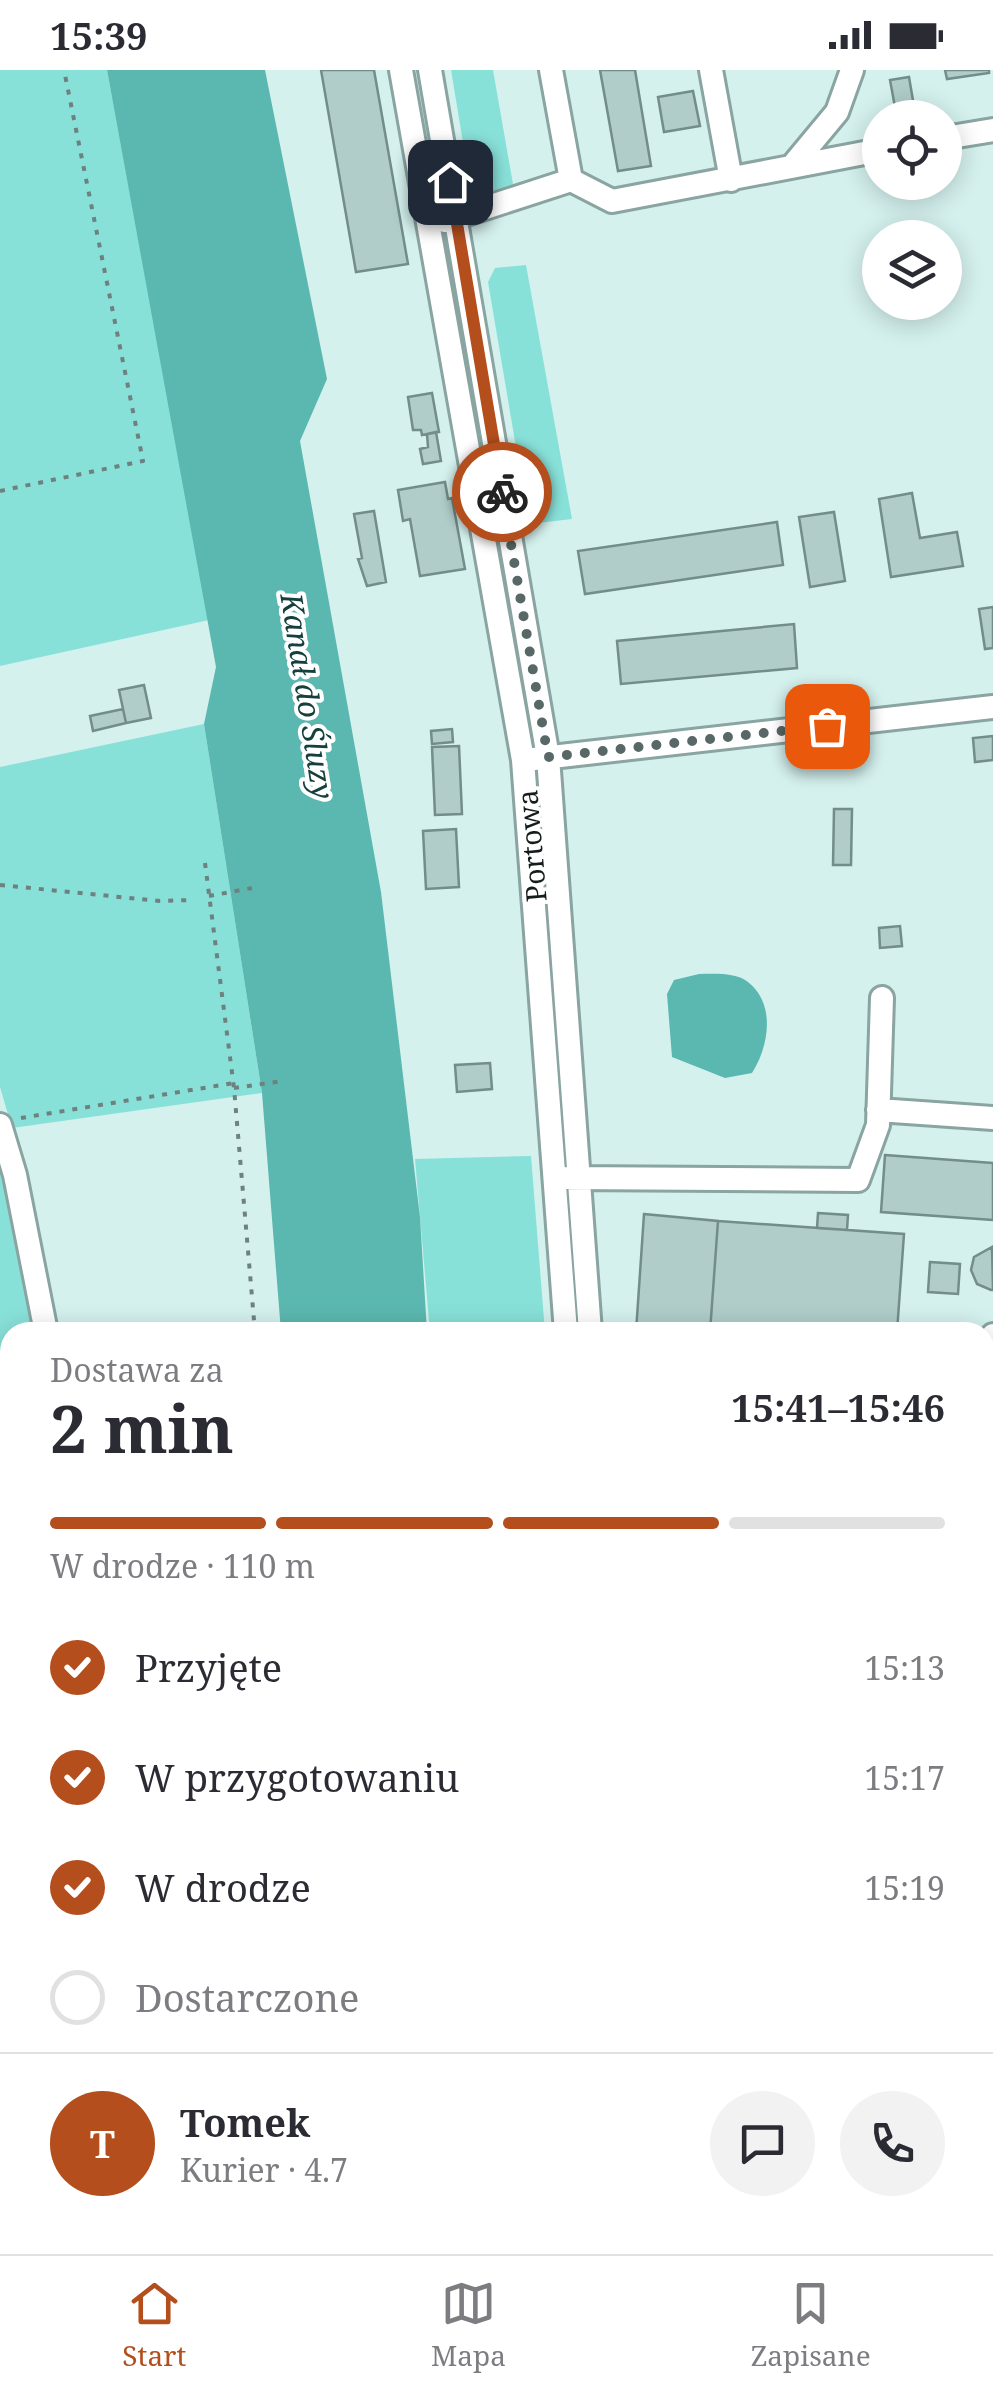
<!DOCTYPE html>
<html lang="pl">
<meta charset="utf-8">
<style>
body{margin:0;font-family:"Noto Serif",serif;background:#f2f2f3;color:#2b2b33;height:100vh;display:flex;flex-direction:column;font-size:38px;white-space:nowrap}
*{box-sizing:border-box;margin:0}
p{font-size:32px;color:#7c7c81}
.icon{flex:none;width:55px;height:55px;fill:none;stroke:currentColor;stroke-width:2;stroke-linecap:round;stroke-linejoin:round}
.map{position:relative;flex:1;overflow:hidden}
.details{position:absolute;left:0px;top:1252px;width:995px;height:932px;display:flex;flex-direction:column;background:#fff;border-radius:30px 30px 0 0;box-shadow:0 5px 25px #0003}
.details>*{flex:none}
.controls{position:absolute;left:862px;top:30px;display:grid;gap:20px}
.controls a{display:grid;place-items:center;width:100px;height:100px;border-radius:50%;background:#fff;box-shadow:0 5px 25px #0003;font-size:50px}
.pin{position:absolute;display:grid;place-items:center;width:85px;height:85px;color:#fff;margin:-42px;border-radius:20px;box-shadow:0 5px 15px #0006}
.courier{position:absolute;display:grid;place-items:center;width:100px;height:100px;margin:-50px;border:8px solid #b44f1d;border-radius:50%;background:#fff;color:#222;box-shadow:0 2px 12px #0007}
.head em{font-style:normal;font-weight:700}
.head div{display:flex;flex-direction:column-reverse}
.head{display:flex;align-items:center;justify-content:space-between;height:170px;padding:0 50px}
h1{font-size:65px;font-weight:700;line-height:75px}
.bar{display:grid;grid-template-columns:repeat(4,1fr);gap:15px 10px;align-content:center;height:120px;padding:0 50px}
.bar i{height:12px;border-radius:8px;background:#e1e1e2}
.bar .selected{background:#b44f1d}
.bar p{grid-column:span 4}
.line{display:flex;align-items:center;gap:25px;padding:0 50px;border-top:2px solid #e1e1e2}
.line div{flex:1}
.round{display:grid;place-items:center;flex:none;width:105px;height:105px;border-radius:52px;background:#f2f2f3}
ol{padding:0 50px;list-style:none}
li{display:flex;align-items:center;gap:30px;height:110px}
li p{margin-inline-start:auto}
li .icon{padding:10px;border-radius:50%;background:#b44f1d;color:#fff;stroke-width:4}
li:last-child{color:#7c7c81}
li i{width:55px;height:55px;border:5px solid #e1e1e2;border-radius:50%}
.status{display:flex;justify-content:space-between;align-items:center;height:70px;padding:0 50px;background:#fff;direction:ltr}
.status svg{height:28px;fill:currentColor}
.menu{display:flex;justify-content:space-around;align-items:center;height:140px;border-top:2px solid #e1e1e2;background:#fff;font-size:28px;color:#7c7c81}
.menu a{display:grid;justify-items:center;gap:5px}
.menu .selected{color:#b44f1d}
.map>svg:first-child{display:block}
.green{fill:#88e1d9}
.water{fill:#5bb8b0}
.lines{fill:none;stroke-linecap:round;stroke-linejoin:round}
.stream{stroke:#5bb8b0;stroke-width:6}
.building{fill:#b0cdc9;stroke:#728d8a;stroke-width:2.5}
.minor-casing{stroke:#89a4a1;stroke-width:28}
.path{stroke:#6e817f;stroke-width:4;stroke-dasharray:5 8;stroke-linecap:butt}
.minor{stroke:#fff;stroke-width:22}
.done{stroke:#576866;stroke-width:10;stroke-dasharray:0 18}
.route{stroke:#b44f1d;stroke-width:12}
.labels{text-anchor:middle;dominant-baseline:central;stroke-width:8;stroke-linejoin:round;paint-order:stroke}
.street-label{font-size:28px;fill:#131e1c;stroke:#fff}
.water-label{font-size:30px;font-style:italic;fill:#15403d;stroke:#fff}
</style>
<div class="status"><b>15:39</b><svg viewBox="0 0 49 12"><path d="M0 12V9h3v3zM5 12V6h3v6zM10 12V3h3v9zM15 12V0h3v12zM26 1h20v11H26zM47 4h2v5h-2z"/></svg></div>
<div class="map">
<svg width="993" height="2184" viewBox="0 0 993 2184">
<rect width="100%" height="100%" fill="#d4f1ee"/>
<path class="green" d="M0 0H107L209 550 0 596Z
M451 0H493L513 114 506 121 482 122 469 109Z
M448 177 502 465 499 470 494 471 443 188Z
M526 195 572 449 529 454 488 212 495 198Z
M204 654 262 1023 12 1058 0 1017V697Z
M531 1086 545 1262H430L415 1089Z
M0 1094 37 1262H10V1436L4 1437 10 1481V1666L0 1601Z
M31 2175H372V2184H30Z
M580 2175H707L709 2184H581Z
M762 2175H876L875 2184H763Z"/>
<path class="water" d="M107 0H265L327 309 300 371 381 822 420 1147 427 1262H281L262 1023 204 654 216 597Z
M699 904C714 904 735 902 748 912 777 935 768 978 752 1003L725 1008 672 987 667 924 674 910Z
M0 1601 10 1667 3 1687 10 1721V2175H31L30 2184H0Z
M372 2175H525V2184H372Z"/>
<g class="lines">
<path class="stream" d="M985 2035 993 2029
M790 2184 793 2175"/>
</g>
<path class="building" d="M321 0H374L408 194 356 202Z
M600 0H635L651 96 618 101Z
M945 0H989V3L947 9Z
M909 7 916 48H897L890 10Z
M693 21 700 56 664 62 658 27Z
M432 323 439 362 422 365 421 360H413L408 327Z
M436 362 441 391 423 394 420 379 428 377 427 364Z
M445 412 448 429 452 428 465 499 420 506 410 449 403 451 398 420Z
M912 423 920 468 957 462 963 496 891 507 879 429Z
M374 441 386 512 367 516 358 489 362 488 354 444Z
M834 442 845 511 810 517 799 447Z
M777 452 783 495 585 524 578 481Z
M993 537V578L985 579 979 539Z
M794 554 797 598 621 614 617 571Z
M144 615 151 648 126 653 119 620Z
M123 639 126 653 93 661 90 646Z
M452 659 453 672 432 674 431 661Z
M993 666V690L975 692 973 668Z
M459 676 462 744 435 745 432 677Z
M834 739H852L851 795H833Z
M456 759 459 817 426 819 423 761Z
M900 856 902 876 880 878 879 858Z
M490 993 492 1019 457 1022 455 995Z
M885 1085 993 1093V1150L881 1142Z
M818 1143 848 1145 847 1160 817 1158Z
M644 1144 718 1151 710 1262H636Z
M718 1151 904 1164 897 1262H710Z
M992 1177 993 1220H991L977 1214 971 1200 974 1187Z
M930 1192 960 1194 958 1224 928 1222Z
M993 1372V1467L985 1461V1383Z"/>
<g class="lines">
<defs>
<path id="minor" d="M401 0 523 690 566 1262
M430 0 548 687 590 1262
M551 0 571 110
M711 0 731 110
M945 68 993 60
M793 95 837 42 852 0
M445 151 571 110 612 131 880 80
M534 689 993 637
M878 1040 993 1048
M0 1055 15 1105 46 1262
M567 1108 858 1110 878 1055 882 928
M985 1276 993 1265
M985 1336 993 1325
M985 1558 993 1559
M0 1691 10 1692
M985 1788 993 1782
M322 2175V2176
M734 2175 735 2184
M87 2184V2175
M149 2184 162 2175"/>
</defs>
<use href="#minor" class="minor-casing"/>
<path class="path" d="M0 421 143 391 64 0
M205 793 234 1018 255 1262
M0 815 160 831 192 830
M209 826 252 818
M234 1018 283 1011
M21 1048 234 1013
M577 2175V2184
M824 2175 829 2184"/>
<use href="#minor" class="minor"/>
</g>
<g class="lines">
<path class="done" d="M502 422 548 687 827 656"/>
<path class="route" d="M450 112 502 422"/>
</g>
<g class="labels">
<g class="street-label">
<text transform="translate(531 776) rotate(-95)">Portowa</text>
</g>
<g class="water-label">
<text transform="translate(308 626) rotate(81)">Kanał do Śluzy</text>
</g>
</g>
</svg>
<div class="controls">
<a><svg class="icon" aria-label="locate" viewBox="0 0 24 24"><circle cx="12" cy="12" r="6"/><path d="M12 2v4M12 18v4M2 12h4M18 12h4"/></svg></a>
<a><svg class="icon" aria-label="layers" viewBox="0 0 24 24"><path d="M12 4l9 5-9 5-9-5zM3 14l9 5 9-5"/></svg></a>
</div>
<div class="pin" style="left:827px;top:656px;background:#ea580c"><svg class="icon" aria-label="bag" viewBox="0 0 24 24"><path d="M5 8h14l-1 12H6zM9 8a3 3 0 0 1 6 0"/></svg></div>
<div class="pin" style="left:450px;top:112px;background:#1f2937"><svg class="icon" aria-label="home" viewBox="0 0 24 24"><path d="M3 11l9-7 9 7M6 9v11h12V9"/></svg></div>
<div class="courier" style="left:502px;top:422px"><svg class="icon" aria-label="bike" viewBox="0 0 24 24"><circle cx="6" cy="16" r="4"/><circle cx="18" cy="16" r="4"/><path d="M6 16l4-8h5l3 8M10 8l3 8H6M13 5h3"/></svg></div>
<section class="details">
<div class="head"><div><h1>2 min</h1><p>Dostawa za</p></div><em>15:41–15:46</em></div>
<div class="bar"><i class="selected"></i><i class="selected"></i><i class="selected"></i><i></i><p>W drodze · 110 m</p></div>
<ol>
<li><svg class="icon" aria-label="check" viewBox="0 0 24 24"><path d="M5 12l5 5 9-10"/></svg>Przyjęte<p>15:13</p></li>
<li><svg class="icon" aria-label="check" viewBox="0 0 24 24"><path d="M5 12l5 5 9-10"/></svg>W przygotowaniu<p>15:17</p></li>
<li><svg class="icon" aria-label="check" viewBox="0 0 24 24"><path d="M5 12l5 5 9-10"/></svg>W drodze<p>15:19</p></li>
<li><i></i>Dostarczone</li>
</ol>
<div class="line" style="height:180px"><b class="round" style="background:#b44f1d;color:#fff">T</b><div><b>Tomek</b><p>Kurier · 4.7</p></div><a class="round"><svg class="icon" aria-label="chat" viewBox="0 0 24 24"><path d="M4 5h16v11H9l-5 4z"/></svg></a><a class="round"><svg class="icon" aria-label="phone" viewBox="0 0 24 24"><path d="M5 4h4l2 5-3 2q2 4 5 5l2-3 5 2v4C11 20 4 13 5 4z"/></svg></a></div>
</section>
</div>
<nav class="menu">
<a class="selected"><svg class="icon" aria-label="home" viewBox="0 0 24 24"><path d="M3 11l9-7 9 7M6 9v11h12V9"/></svg>Start</a>
<a><svg class="icon" aria-label="map" viewBox="0 0 24 24"><path d="M3 6l6-2 6 2 6-2v14l-6 2-6-2-6 2zM9 4v14M15 6v14"/></svg>Mapa</a>
<a><svg class="icon" aria-label="saved" viewBox="0 0 24 24"><path d="M7 4h10v16l-5-4-5 4z"/></svg>Zapisane</a>
</nav>
